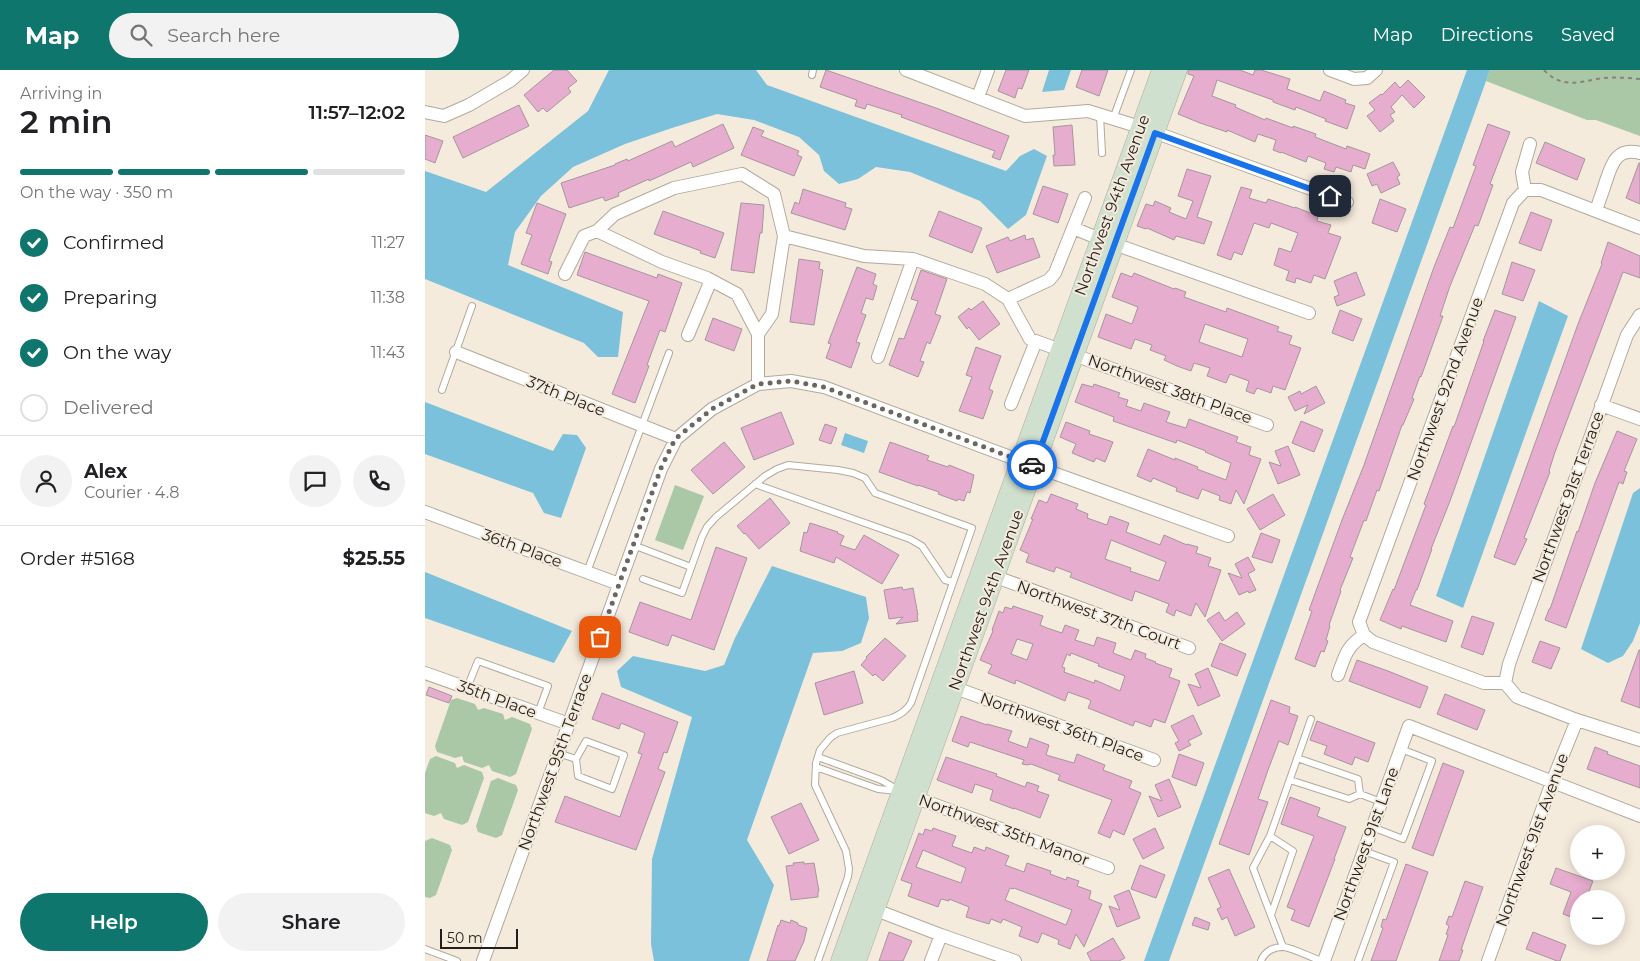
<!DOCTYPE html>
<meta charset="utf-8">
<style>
body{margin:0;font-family:Montserrat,sans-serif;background:#f2f2f2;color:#202124;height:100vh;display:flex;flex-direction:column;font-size:19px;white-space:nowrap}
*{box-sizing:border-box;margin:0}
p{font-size:16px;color:#757577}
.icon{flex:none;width:28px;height:28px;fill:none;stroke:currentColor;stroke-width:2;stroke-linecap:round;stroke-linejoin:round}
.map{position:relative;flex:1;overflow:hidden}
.details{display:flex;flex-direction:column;background:#fff;width:425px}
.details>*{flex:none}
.tools{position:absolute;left:1145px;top:755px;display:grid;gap:10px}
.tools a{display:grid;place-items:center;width:55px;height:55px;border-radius:50%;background:#fff;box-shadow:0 2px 12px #0003;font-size:25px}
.scale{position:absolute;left:15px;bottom:12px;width:78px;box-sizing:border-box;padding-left:5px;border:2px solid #221e1a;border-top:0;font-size:14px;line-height:18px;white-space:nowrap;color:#221e1a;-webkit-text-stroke:4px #f5ebdd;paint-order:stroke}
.pin{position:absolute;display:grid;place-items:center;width:42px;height:42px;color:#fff;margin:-21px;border-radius:10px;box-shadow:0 2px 8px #0006}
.courier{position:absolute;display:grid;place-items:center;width:50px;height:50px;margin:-25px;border:4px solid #1a73e8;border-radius:50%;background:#fff;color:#222;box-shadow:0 1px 6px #0007}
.head em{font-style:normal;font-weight:600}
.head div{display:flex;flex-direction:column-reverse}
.head{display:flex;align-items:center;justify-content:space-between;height:85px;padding:0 20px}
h1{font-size:32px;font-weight:600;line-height:38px}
.bar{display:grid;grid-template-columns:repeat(4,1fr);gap:8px 5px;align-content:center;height:60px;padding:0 20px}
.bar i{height:6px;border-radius:4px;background:#e0e0e0}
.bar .on{background:#0f766e}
.bar p{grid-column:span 4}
.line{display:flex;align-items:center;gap:12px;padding:0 20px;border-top:1px solid #e0e0e0}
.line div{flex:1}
.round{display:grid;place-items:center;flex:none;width:52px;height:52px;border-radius:26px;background:#f2f2f2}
ol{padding:0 20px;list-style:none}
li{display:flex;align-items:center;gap:15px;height:55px}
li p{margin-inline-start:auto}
li .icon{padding:5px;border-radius:50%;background:#0f766e;color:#fff;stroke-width:4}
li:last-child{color:#757577}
li i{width:28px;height:28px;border:2px solid #e0e0e0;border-radius:50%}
.primary-button{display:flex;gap:10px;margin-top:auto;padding:10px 20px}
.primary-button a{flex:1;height:58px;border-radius:30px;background:#0f766e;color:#fff;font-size:20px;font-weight:600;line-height:58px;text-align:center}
.primary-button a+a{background:#f2f2f2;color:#202124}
header{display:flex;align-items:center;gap:30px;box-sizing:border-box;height:70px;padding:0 25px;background:#0f766e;color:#fff}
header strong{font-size:24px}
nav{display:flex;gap:28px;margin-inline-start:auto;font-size:18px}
.search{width:350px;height:45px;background:#f2f2f2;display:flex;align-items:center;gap:12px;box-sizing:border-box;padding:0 18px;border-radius:28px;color:#757577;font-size:19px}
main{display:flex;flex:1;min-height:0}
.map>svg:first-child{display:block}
.green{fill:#aac8a6}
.water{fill:#7bc1db}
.building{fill:#e7adce;stroke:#a5969e;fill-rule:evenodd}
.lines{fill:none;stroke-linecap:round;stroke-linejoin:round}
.lane-casing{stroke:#b2a99c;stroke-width:8}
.street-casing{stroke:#b2a99c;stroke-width:14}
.secondary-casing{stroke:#b2a99c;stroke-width:19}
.path{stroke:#898279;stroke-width:2;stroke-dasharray:4 4;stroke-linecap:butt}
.lane{stroke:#fff;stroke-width:6}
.street{stroke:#fff;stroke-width:12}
.secondary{stroke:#cfe0cf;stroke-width:18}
.done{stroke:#6c665e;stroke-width:5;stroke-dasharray:0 9}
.route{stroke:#1a73e8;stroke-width:6}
.labels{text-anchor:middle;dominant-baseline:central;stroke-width:4;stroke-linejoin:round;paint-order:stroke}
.street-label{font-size:16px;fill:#221e1a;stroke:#f5ebdd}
</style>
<header>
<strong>Map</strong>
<div class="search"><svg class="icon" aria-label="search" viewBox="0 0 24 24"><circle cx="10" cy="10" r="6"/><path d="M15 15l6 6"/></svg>Search here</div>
<nav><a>Map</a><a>Directions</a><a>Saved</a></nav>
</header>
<main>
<section class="details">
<div class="head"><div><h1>2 min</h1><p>Arriving in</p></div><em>11:57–12:02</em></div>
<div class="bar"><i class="on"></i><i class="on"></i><i class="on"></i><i></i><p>On the way · 350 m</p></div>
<ol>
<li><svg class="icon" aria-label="check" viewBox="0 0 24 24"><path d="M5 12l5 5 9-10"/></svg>Confirmed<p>11:27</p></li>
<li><svg class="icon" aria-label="check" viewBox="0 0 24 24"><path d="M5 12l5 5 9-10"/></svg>Preparing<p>11:38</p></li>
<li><svg class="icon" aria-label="check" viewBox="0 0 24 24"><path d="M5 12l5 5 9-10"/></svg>On the way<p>11:43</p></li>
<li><i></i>Delivered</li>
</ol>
<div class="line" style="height:90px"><a class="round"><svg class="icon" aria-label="person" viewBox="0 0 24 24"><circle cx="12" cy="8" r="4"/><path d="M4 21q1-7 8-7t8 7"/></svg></a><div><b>Alex</b><p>Courier · 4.8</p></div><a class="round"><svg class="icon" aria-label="chat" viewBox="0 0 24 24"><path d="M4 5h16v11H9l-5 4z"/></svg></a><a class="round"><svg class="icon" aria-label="phone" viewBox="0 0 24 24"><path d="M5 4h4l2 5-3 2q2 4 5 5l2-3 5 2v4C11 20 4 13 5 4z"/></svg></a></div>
<div class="line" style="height:65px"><div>Order #5168</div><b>$25.55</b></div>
<div class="primary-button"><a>Help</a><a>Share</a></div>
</section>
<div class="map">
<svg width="1215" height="891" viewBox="0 0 1215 891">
<rect width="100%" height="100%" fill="#f5ebdd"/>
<path class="green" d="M1065 0H1215V66L1171 50H1162L1061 11Z
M250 415 279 426 258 480 230 470Z
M32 628 50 634 53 640 59 638 78 644 80 650 87 647 105 654 107 659 91 704 85 707 67 701 64 695 57 698 39 692 37 686 30 688 12 682 10 676 26 630Z
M11 686 30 693 32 698 39 695 57 702 59 708 43 752 37 755 19 749 16 743 9 746 0 743V703L5 689Z
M73 708 91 715 93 720 77 765 71 768 53 762 51 756 66 711Z
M7 768 25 775 27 780 11 825 5 828 0 827V771Z"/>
<path class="water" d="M184 0H331L342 15 581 101 595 86 609 79 622 86 601 145 583 159 555 131 485 102 451 97 433 109 414 114 399 101 394 85 374 67 329 50 292 44 247 58 200 74 148 97 116 126 90 162 83 195 198 242 193 287H173L159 273 0 209V101L61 122 163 41Z
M624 0H646L639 20 617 22Z
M1042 0H1065L744 891H719Z
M1114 231 1143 246 1038 538 1011 526Z
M0 332 128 381 138 364 152 365 161 378 136 448 119 443 108 423 0 384Z
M420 363 443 371 439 383 416 375Z
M1215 418V553L1208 571 1198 586 1183 593 1156 579 1208 423Z
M347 496 441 527 444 548 436 573 417 581 388 583 322 770 349 815 324 891H229L226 874 227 789 267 647 196 617 192 601 208 586 280 601 299 595 310 568Z
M0 502 147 561 129 593 0 548Z"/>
<path class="building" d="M129 0H142L152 11 143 18 146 22 122 42 118 38 113 42 99 25Z
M401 0 511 38 584 66 575 90 567 87 570 81 476 47 477 45 442 34 440 39 430 36 432 30 395 17Z
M581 0H604L597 19 593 18 590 28 573 21Z
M657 0H683L674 26 651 17Z
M763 0H815L828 5 830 0H836L865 9 862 19 895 31 899 21 921 30 920 33 930 36 922 59 900 51 901 49 871 37 870 40 848 32V30L792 10 787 26 811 35 810 37 840 50 841 48 868 58V56L891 64 890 67 921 79 922 76 945 84 940 99 928 95 926 102 911 97 909 102 899 99 901 93 883 86 881 92 856 82V83L848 80 851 70 833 64 830 72 802 60V62L775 53 753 44 769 6 763 4Z
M983 10 1000 27 989 38 977 25 966 37 970 42 965 45 969 51 955 62 942 46 950 40 944 33 956 24 957 25 970 12 975 18Z
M94 35 104 56 38 88 28 67Z
M298 54 309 78 268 97 266 92 224 111V109L193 123 194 126 180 131 178 127 144 138 136 113 190 95V94L202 89 203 91 247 71 250 77Z
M1063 54 1085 62 1065 114 1068 115 1053 156 1050 155 1025 216 1015 246H1018L996 307 995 306 987 328 989 329 978 355H977L954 421 952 420 941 451 939 450 925 487 928 488 915 520 916 521 904 555 905 556 901 570 903 571 899 582 896 581 890 597 870 589 887 541 884 540 917 450 939 395 1009 197 1025 157 1028 158 1051 96 1048 95Z
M647 55 650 95 629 96 628 85H630L628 57Z
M328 57 339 61 336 66 374 81 372 85 377 87 369 106 316 85Z
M0 65 18 71 10 93 0 89Z
M1120 72 1160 89 1152 110 1111 93Z
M968 92 975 105 972 107 975 114 956 123 952 114 947 116 942 104Z
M1214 93H1215V134L1201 128Z
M762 99 786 106 772 147 787 152 779 174 751 166 749 170 722 158 721 159 712 156 721 134 728 136 730 131 746 138 744 142 761 149 768 131 753 126Z
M618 116 643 124 633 153 608 144Z
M816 117 827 120 824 128 841 133 843 129 870 138V137L893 146 892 151 906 155 903 163 916 167 900 209 889 205 886 213 871 208 870 213 861 210 864 201 849 195 854 178 866 182 873 163 846 153 844 158 829 153 817 185 809 182 806 190 792 185Z
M378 119 421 133 420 137 427 139 420 160 366 143 370 132 374 134Z
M955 129 981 139 972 162 947 153Z
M112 133 141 144 124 191 127 192 123 204 96 194 107 165 101 163Z
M316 133 339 135 337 163H335L329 203 306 200Z
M238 141 299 163 290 188 275 183 276 181 229 164Z
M514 141 557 158 547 183 504 166Z
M1106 142 1127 150 1116 181 1094 173Z
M600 165 601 170 608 168 615 187 572 203 561 176 583 167 585 171Z
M1183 172 1215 186V208L1198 202 1130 382 1124 401 1125 402 1099 468 1102 469 1090 495 1069 487 1153 254 1177 194 1176 193Z
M160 182 232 208 233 204 257 213 240 262 235 260 222 295 224 296 210 333 187 324 224 231 152 205Z
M374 189 395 192 394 199 398 200 389 255 365 252Z
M1087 192 1110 200 1098 231 1077 224Z
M432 197 451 204 448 214 452 216 448 230 441 228 436 243 441 245 431 272 435 273 426 298 401 288 406 274 403 273Z
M496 200 522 209 510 244 516 246 505 274 502 272 495 291 499 292 493 307 464 295 474 268 479 269 493 231 486 229Z
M931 202 940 225 912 236 909 227 914 225 909 211Z
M696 203 707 207 709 203 749 219 750 218 761 222 759 227 801 242 802 238 854 257 852 261 867 266 864 274 876 278 860 320 848 316 846 323 832 318 829 324 821 321 824 311 805 304 801 313 782 306 785 298 769 293 766 301 752 296 739 290 741 286 725 280 727 275 710 269 706 279 673 267 681 244 707 254 713 237 687 227ZM780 254 823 269 817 287 774 272Z
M558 231 575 254 554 270 544 257 542 259 533 247 544 238 546 240Z
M915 240 937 249 928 271 907 263Z
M1070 240 1091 247 1025 431 1006 479H1007L992 520H991L985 535 1028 551 1021 572 977 556 976 559 955 550 968 519 969 520 1001 435 999 434 1028 356 1029 357 1059 271H1058Z
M288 248 317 259 309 281 280 270Z
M551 277 576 286 564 319 568 321 558 349 534 341 547 307 541 305Z
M657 314 668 317 669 314 695 323 693 327 703 330 701 336 716 341 719 333 745 342 741 352 761 358 764 349 813 367 811 372 826 377 824 385 836 389 819 434 811 420 806 434 794 430 795 426 777 419 773 429 751 421 752 418 728 408 726 412 712 406 723 379 750 390V388L773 397 772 399 801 410 806 393 780 382 781 381 752 370 751 373 688 351 689 347 650 332Z
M891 316 900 333 879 344 883 335 870 341 863 327 875 321 876 324Z
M356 342 369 374 329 390 316 358Z
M876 351 898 360 889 382 867 373Z
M641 352 665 361 664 364 688 372 680 392 671 388 669 392 647 383 651 374 635 367Z
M400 354 412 358 406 374 394 370Z
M1192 361 1212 369 1199 401 1202 402 1198 414 1194 412 1141 558 1120 550 1124 539H1125L1152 461 1153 462 1170 413Z
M299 372 320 397 288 424 266 400Z
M465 372 504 386 502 390 523 397 524 395 549 405 545 423 542 422 539 431 533 429 532 431 513 424 514 422 493 415V416L454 402Z
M863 376 875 405 853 414 844 392 856 396 850 381Z
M626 424 653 434 651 439 663 444 662 448 682 455 685 446 704 453 701 462 735 475 739 465 762 475V474L773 477 771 483 786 488 783 496 796 500 780 547 771 533 766 546 751 540 749 546 741 542 744 534 721 525 710 521 707 531 645 507 647 503 631 497 629 502 601 492 604 484 595 480 608 449H606L614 430 622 433ZM686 470 741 492 734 511 705 501 706 498 680 489Z
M848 424 860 445 835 460 822 439Z
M345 428 365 453 334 479 320 463 319 464 312 456Z
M385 453 413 462 412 463 419 466 415 475 430 480 439 465 474 485 457 514 411 487 409 493 375 481 379 462 382 463Z
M836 463 855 470 847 493 827 487Z
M291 477 322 488 289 580 247 565 243 576 204 562 215 532 266 550Z
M823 487 830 500 823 504 831 520 824 523 823 521 814 525 803 503 817 508 810 494Z
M477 517 478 520 488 518 493 545H492L493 551 471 554 478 547 464 549 459 520Z
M588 536 618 546 615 555 622 558 637 563 640 555 654 560 650 570 669 576 672 567 691 573 688 583 706 590 710 580 721 584 720 588 731 592 730 593 747 599 744 607 755 611 740 653 729 649 726 657 710 651 708 656 663 638 666 631 663 629 643 622 640 631 591 610 590 614 563 603 567 595 555 590 568 561 567 560 574 541 578 543 580 537 587 539ZM592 569 608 574 602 590 586 584ZM646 583 674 594 673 596 700 606 695 621 670 610 669 613 639 602 640 598 637 597 642 584 645 586Z
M794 542 800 551 812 542 820 554 797 571 782 550Z
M1047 546 1069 553 1058 585 1036 577Z
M460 568 481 586 458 611 450 604 448 606 436 595 442 588 441 587Z
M1115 571 1135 578 1126 599 1107 592Z
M795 573 821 584 812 606 786 596Z
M1214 580H1215V638L1196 631Z
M932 590 963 601 1003 617 995 638 924 611Z
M783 598 795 626 773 636 763 614 776 618 770 604Z
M429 601 438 633 399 645 390 613Z
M4 617 27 626 24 633 1 625Z
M177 623 253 652 242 683 239 682 233 699 240 702 211 780 130 752 140 726 195 747 200 732 217 684 213 683 220 663 196 653 194 659 167 649Z
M1020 624 1060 640 1052 660 1012 644Z
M846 630 865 637 864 643 873 646 863 675 854 671 843 700 833 729 843 732 824 785 794 774Z
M768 645 777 664 763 671 766 675 754 681 750 673 754 671 746 656Z
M536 646 562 655V654L587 661 583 671 602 678 605 668 624 675 621 685 649 693 652 684 680 695 678 700 707 711 704 718 716 723 699 765 688 760 685 768 673 763 687 730 633 710 635 705 606 694 602 695 597 694 599 690 545 672 543 677 527 671Z
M892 651 950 673 943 692 930 687 927 695 899 684 902 676 885 670Z
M1170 677 1183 682 1182 684 1215 696V718L1162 699Z
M754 684 779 693 771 716 747 707Z
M521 687 572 704 571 706 600 717 602 712 614 716 612 721 624 725 615 748 589 738V739L565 730 568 720 550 714 547 723 512 710Z
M1018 693 1039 701 1008 786 987 778Z
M744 709 756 737 733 747 724 726 737 731 730 715Z
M865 727 895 738 892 746 921 757 909 789H910L884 857 866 850 870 840 862 837 889 766 856 754Z
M376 733 394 770 364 784 346 747Z
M508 758 531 766 527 776 547 783 549 777 560 781 561 777 584 786 580 795 599 802 602 793 626 801 625 804 641 810 642 807 654 811 652 816 666 821 664 829 677 834 659 877 651 864 645 879 633 874 634 870 617 863 613 873 594 866 597 857 578 849 576 853 566 849 564 854 541 847 544 837 524 829V831L516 829 513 837 483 826 487 814 476 810 494 763 498 765 500 759 507 761ZM498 780 541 798 536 813 491 797ZM585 818 588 819 589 818 647 840 641 855 580 830Z
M730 758 739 778 718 789 708 769Z
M379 792V794L389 793 394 821 393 822V827L366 830 361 796 369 795 368 793Z
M981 794 1003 802 971 891H946L958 858 956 857 958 849 961 850Z
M715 795 740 805 731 828 706 819Z
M1131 798 1168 811 1161 829H1154V850L1138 844 1146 822 1125 814Z
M804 799 830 857 810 866 802 847 797 850 792 839 796 837 783 808Z
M1040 811 1058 817 1036 880H1038L1034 891H1014L1023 865 1021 864 1024 856 1021 854 1024 846 1027 847Z
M704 820 715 848 692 857 684 836 695 840 689 826Z
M770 847 785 853 783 860 767 855Z
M356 850 365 853 366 850 373 853V855L382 858 379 871 370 891H342L353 855 354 856Z
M464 862 487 871 478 891H454Z
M1108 862 1141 875 1135 891H1132L1101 879Z
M688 868 700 888 694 891H666L662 883Z"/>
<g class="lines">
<defs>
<path id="lane" d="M387 5 388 0
M675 45 677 83
M688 49 706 0
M17 320 47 236
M330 414 485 469 497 476 520 510 528 512
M208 475 266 497
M162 502 244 283
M218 509 257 523 277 467 282 457 291 447 340 406 352 399 363 395 413 400 428 403 440 408 450 423 547 458 486 633C481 641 476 644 467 648L412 663 405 668 395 680 391 693 390 715 421 781 424 799 423 807 393 891
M42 618 53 591 123 616 113 643
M133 683 151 689 153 706 187 719 199 685 161 671 151 689
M393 687 456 710 475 721
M872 688 933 709 935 724 956 732
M391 697 453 719 473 721
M865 710 924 729 935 724
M947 757 978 769 1007 691 976 679
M845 766 886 649
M846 845 868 781 845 766 828 798 858 877
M0 879 32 891
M836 891C839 882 849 876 859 877 868 878 887 888 897 891
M933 891 969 792 939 781"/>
<path id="street" d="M481 0 600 46 663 41 715 57 922 132
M905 0 929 9 942 8 951 0
M553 27 563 0
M0 42 19 46 44 35 85 11 98 0
M1100 120H1116L1215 158
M1171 141C1174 131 1178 121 1181 111 1187 93 1192 77 1215 83
M648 158 675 169 884 243
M172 161 237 192 282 208 312 224 333 264
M140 204 159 166 172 161 190 144 249 118 317 104 349 124 359 166 439 186 488 189 560 214 583 229 605 269 842 355
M583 229 624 210 630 203 660 128
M263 265 286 210
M31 282 251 369
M453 287 488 189
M333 314V264L347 244 359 166
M586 334 611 271
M1176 335 1215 349
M0 442 194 514
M563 504 764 578
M939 565 934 552 1088 133 1100 120 1097 102 1105 74
M939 565 948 572 1059 613H1080L1092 627 1152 650 1215 670
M0 603 144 654
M913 605C920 586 921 577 939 565
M1080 613 1084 594 1202 265 1215 245
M522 615 729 690
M483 725 683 798
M443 837 516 865 590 891
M58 891 236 399 251 369 287 339 333 314 366 311 399 317 609 396 803 466
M506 891 516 865
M899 891 984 656 1215 746
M1063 891 1127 712 1152 650"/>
<path id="secondary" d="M415 891 736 0
M432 891C537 593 646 297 753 0"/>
</defs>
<use href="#lane" class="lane-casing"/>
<use href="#street" class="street-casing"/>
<use href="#secondary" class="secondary-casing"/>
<path class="path" d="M1119 0C1138 20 1156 11 1179 8 1191 7 1203 8 1215 9"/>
<use href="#lane" class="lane"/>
<use href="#street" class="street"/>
<use href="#secondary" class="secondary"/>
</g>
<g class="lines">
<path class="done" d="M175 567 236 398 250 369 287 339 333 314 366 311 399 317 607 395"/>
<path class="route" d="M607 395 609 396 730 63 905 126"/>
</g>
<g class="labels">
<g class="street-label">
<text transform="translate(687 135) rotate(-70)">Northwest 94th Avenue</text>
<text transform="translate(745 319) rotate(20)">Northwest 38th Place</text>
<text transform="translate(1020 319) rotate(-70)">Northwest 92nd Avenue</text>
<text transform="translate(141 326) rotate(22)">37th Place</text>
<text transform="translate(1143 427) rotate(-70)">Northwest 91st Terrace</text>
<text transform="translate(97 478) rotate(20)">36th Place</text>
<text transform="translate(561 530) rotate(-70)">Northwest 94th Avenue</text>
<text transform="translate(674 545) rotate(20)">Northwest 37th Court</text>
<text transform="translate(72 629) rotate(20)">35th Place</text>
<text transform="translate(637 657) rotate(20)">Northwest 36th Place</text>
<text transform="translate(130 692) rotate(-70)">Northwest 95th Terrace</text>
<text transform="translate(579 760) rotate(20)">Northwest 35th Manor</text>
<text transform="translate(1107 770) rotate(-70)">Northwest 91st Avenue</text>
<text transform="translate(941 774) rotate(-70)">Northwest 91st Lane</text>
</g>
</g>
</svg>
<div class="tools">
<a>+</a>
<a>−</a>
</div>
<div class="scale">50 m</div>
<div class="pin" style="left:175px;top:567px;background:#ea580c"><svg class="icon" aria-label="bag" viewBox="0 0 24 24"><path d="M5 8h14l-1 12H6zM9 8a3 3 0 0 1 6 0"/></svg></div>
<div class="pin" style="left:905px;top:126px;background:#1f2937"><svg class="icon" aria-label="home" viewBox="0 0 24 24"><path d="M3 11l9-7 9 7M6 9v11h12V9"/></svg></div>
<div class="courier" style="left:607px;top:395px"><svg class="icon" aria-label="car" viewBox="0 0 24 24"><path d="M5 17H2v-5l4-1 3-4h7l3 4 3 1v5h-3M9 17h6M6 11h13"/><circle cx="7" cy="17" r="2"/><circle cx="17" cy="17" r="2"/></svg></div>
</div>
</main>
